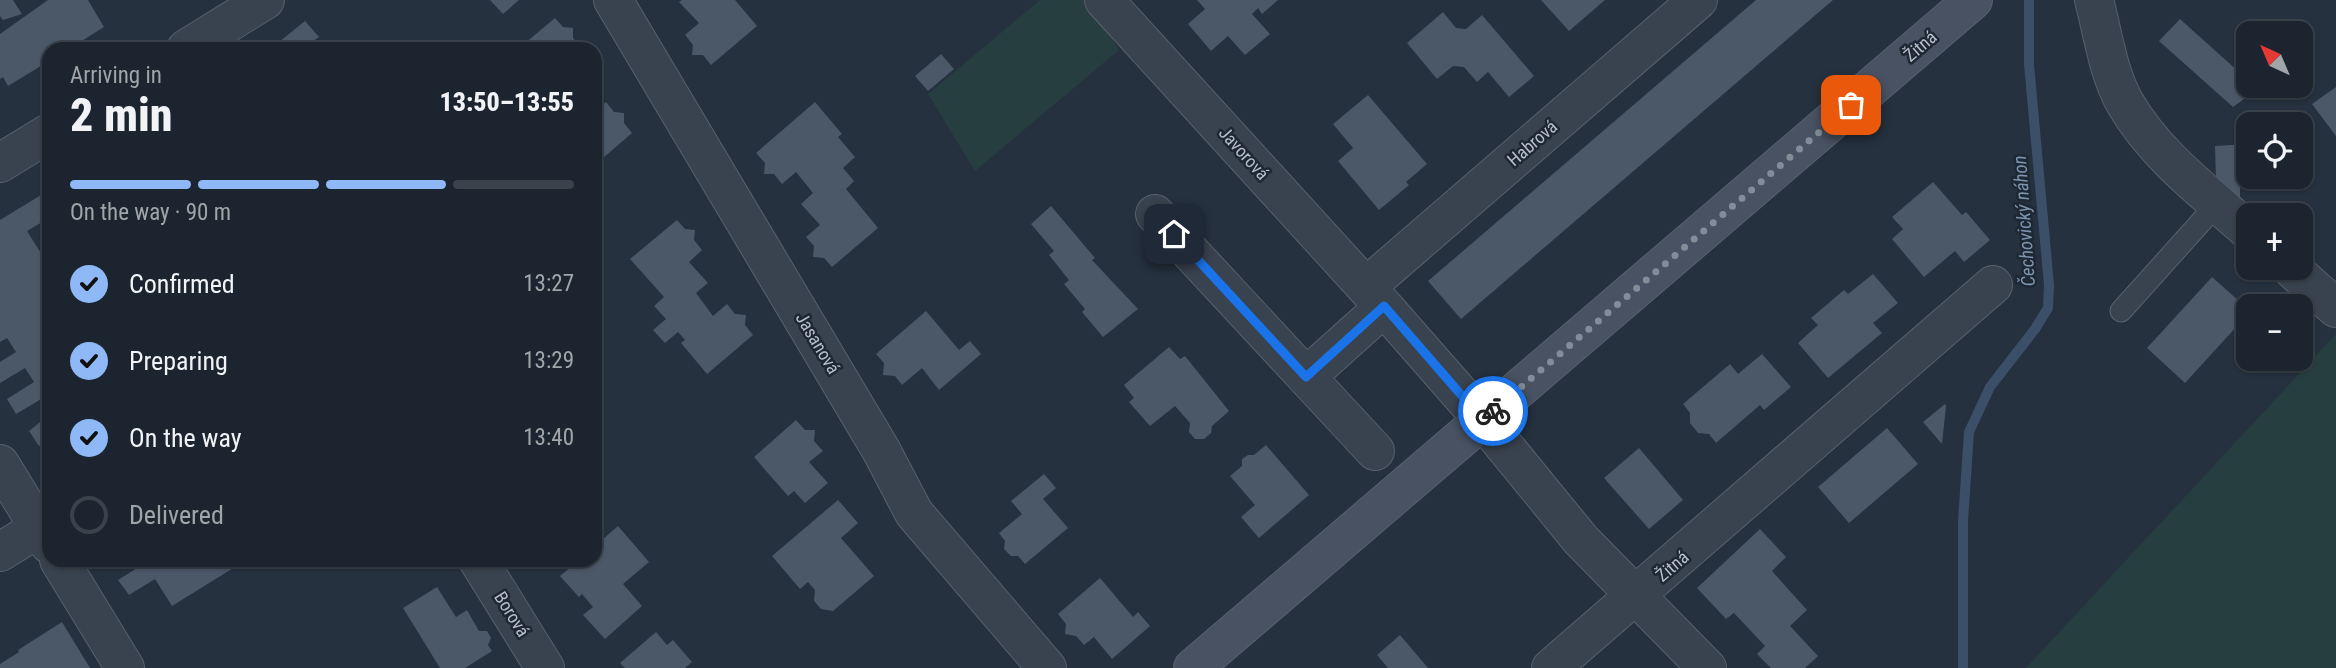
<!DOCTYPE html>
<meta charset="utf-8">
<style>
body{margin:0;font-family:"Roboto Condensed",sans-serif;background:#29313b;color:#f1f3f6;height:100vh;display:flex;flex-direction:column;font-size:26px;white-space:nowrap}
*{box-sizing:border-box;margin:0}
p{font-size:23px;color:#a0a5aa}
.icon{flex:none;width:38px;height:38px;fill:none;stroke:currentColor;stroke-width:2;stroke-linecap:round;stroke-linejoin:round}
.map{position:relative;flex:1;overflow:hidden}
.side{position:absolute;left:42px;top:42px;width:560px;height:525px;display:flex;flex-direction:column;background:#1c252f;border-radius:21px;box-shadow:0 2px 5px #0004,0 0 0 2px #3a424b}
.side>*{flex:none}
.needle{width:46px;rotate:316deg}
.tools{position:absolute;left:2236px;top:21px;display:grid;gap:14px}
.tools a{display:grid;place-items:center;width:77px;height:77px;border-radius:14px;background:#1c252f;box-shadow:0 2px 5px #0004,0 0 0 2px #3a424b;font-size:35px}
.pin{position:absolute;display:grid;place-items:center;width:60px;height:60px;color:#fff;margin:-30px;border-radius:14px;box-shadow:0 4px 10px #0006}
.courier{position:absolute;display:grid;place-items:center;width:70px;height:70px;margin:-35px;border:5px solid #1a73e8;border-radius:50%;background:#fff;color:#222;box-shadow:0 2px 9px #0007}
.overview em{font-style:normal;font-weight:800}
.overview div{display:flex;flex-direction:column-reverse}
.overview{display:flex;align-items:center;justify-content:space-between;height:119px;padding:0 28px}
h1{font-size:46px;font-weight:800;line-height:52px}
.bar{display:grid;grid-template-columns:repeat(4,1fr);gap:10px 7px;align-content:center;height:84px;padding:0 28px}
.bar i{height:9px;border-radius:5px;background:#3a424b}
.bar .on{background:#8eb9f6}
.bar p{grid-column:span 4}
ol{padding:0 28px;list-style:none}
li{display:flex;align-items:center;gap:21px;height:77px}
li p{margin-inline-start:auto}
li .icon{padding:7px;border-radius:50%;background:#8eb9f6;color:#111;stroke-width:4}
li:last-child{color:#a0a5aa}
li i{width:38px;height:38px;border:4px solid #3a424b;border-radius:50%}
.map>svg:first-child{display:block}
.green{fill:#273e40}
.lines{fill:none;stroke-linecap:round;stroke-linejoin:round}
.stream{stroke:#3b4f68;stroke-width:10}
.building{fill:#4b5868}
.lane-casing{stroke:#57616d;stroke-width:23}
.street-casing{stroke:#57616d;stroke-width:40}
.secondary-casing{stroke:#57616d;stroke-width:40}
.lane{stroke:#39434f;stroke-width:21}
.street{stroke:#39434f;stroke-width:38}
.secondary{stroke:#485262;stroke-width:38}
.done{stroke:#838d99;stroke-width:7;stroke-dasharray:0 12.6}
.route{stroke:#1a73e8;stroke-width:9}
.labels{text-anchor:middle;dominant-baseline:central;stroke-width:5;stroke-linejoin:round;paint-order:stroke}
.street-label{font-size:18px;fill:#b6beca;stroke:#1e2834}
.water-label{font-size:19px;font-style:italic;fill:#7e95b1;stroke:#1e2834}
</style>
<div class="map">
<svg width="2336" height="668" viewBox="0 0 2336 668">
<rect width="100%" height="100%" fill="#25313f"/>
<path class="green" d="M1040 0H1086L1119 50 975 171 928 94Z
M2336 334V668H2026Z"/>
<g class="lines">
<path class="stream" d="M1963 668V521L1969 432 1990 387 2035 329 2048 308 2049 285 2029 64V0"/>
</g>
<path class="building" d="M0 0H13L22 14 3 20 0 16Z
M48 0H88L104 27 69 49H49V61L8 86 3 77 0 79V34Z
M490 0H519L503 14Z
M682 0H735L757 26 711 65 703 55H692L693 45 685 35 699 23 679 2Z
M1197 0H1278L1262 14 1258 8 1252 14 1270 34 1245 55 1228 36 1211 51 1188 24 1205 9Z
M1541 0H1605L1569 31Z
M1756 0H1833L1461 319 1428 281Z
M1443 12 1456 28 1466 29 1482 15 1534 76 1509 97 1488 72 1477 82 1464 67 1453 66 1437 79 1407 43Z
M555 18 563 27 573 28V38L582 49H518Z
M2180 19 2249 81V86L2258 89 2233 107 2159 41Z
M305 21 319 37 313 41 320 49H285L279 42Z
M941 54 954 69 928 91 915 76Z
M2336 87V136L2312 104Z
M1368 95 1427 164 1406 182 1409 185 1379 210 1338 161 1353 148 1333 124Z
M606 102 614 112 624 113V123L632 133 595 165V111Z
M815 102 842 134 838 137 855 157 843 168 854 181 846 189 878 228 832 267 824 258 813 257 814 246 806 237 820 225 801 204 813 193 796 172 782 184 774 174H764L765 163 756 153Z
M2248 144 2249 178H2240V199L2216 179 2215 146Z
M1933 182 1962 215 1966 212 1990 240 1964 262 1955 251 1924 277 1892 239 1903 229 1892 217Z
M41 195 49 208V218L27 231 49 266V408L43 398 16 414 7 399 34 382 25 368 0 383V362L16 352 7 338 0 342V220Z
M1051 206 1095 258 1092 260 1138 309 1103 337 1082 312 1085 309 1064 284 1069 280 1049 255 1054 251 1031 224Z
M677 220 685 229 695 230 694 240 702 250 689 262 708 283 696 293 713 316 727 304 735 314 746 315 745 325 753 335 707 374 681 343 685 340 678 332 665 343 653 330 666 319 654 306 664 297 630 259Z
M1873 274 1898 303 1873 323 1882 333 1828 378 1798 343 1818 325 1811 318 1844 290 1848 294Z
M2212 277 2249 310V313L2185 383 2147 348Z
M926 311 959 350 970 341 981 354 939 390 922 368 902 385 895 376 883 375 884 363 876 354Z
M1169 347 1180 359 1185 356 1229 411 1212 426 1211 433 1204 439H1195L1189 432 1190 423 1175 406 1150 426 1129 402 1134 398 1124 385Z
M1762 354 1791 387 1764 410 1760 405 1716 443 1709 434 1698 433 1690 423V413L1683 404 1730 364 1738 374Z
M1945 404 1946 406 1942 444 1923 422Z
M49 415V439L39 446 29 431Z
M796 420 805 430H815L814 441 823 451 809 462 828 483 805 503 794 491 788 496 754 457Z
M1887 428 1918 464 1849 523 1818 487Z
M1266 445 1309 495 1259 538 1241 517 1255 505 1230 476 1242 466V459L1248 455H1254Z
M1639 448 1683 500 1649 529 1604 478Z
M1044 474 1056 488 1043 499 1068 528 1025 564 1018 556H1011L1004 549 1005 541 999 533 1022 514 1011 501Z
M838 500 858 523 841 538 874 576 833 611 821 609 814 601 815 590 808 582 800 589 772 556Z
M618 526 649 562 623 584 642 606 605 639 583 615 593 607 582 594 579 597 560 576 579 560H595V546Z
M1760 529 1786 557 1772 571 1807 610 1790 626 1818 656 1805 668H1771L1757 654 1765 646 1734 613 1726 619 1697 588Z
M144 560H230L235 567 172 606 155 579 129 595 118 580 145 563Z
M1100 578 1133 617 1138 612 1150 626 1112 659 1094 637 1084 645 1076 636 1065 634 1066 624 1058 614Z
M437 587 456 617 467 610 479 631H487L491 638 488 645 492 651 465 668H440L403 608Z
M62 622 90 668H0V664L19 652 18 650Z
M656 632 667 645 673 640 692 662 685 668H625L620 663Z
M1400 635 1428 668H1388L1377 655Z"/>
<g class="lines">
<defs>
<path id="lane" d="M2121 311 2218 203"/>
<path id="street" d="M613 0 881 450 914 513 1047 668
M1104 0 1384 307 1483 420 1581 540 1707 668
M2094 0C2103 34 2108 73 2125 103 2155 155 2205 192 2249 231
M186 49 265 0
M0 163 49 133
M1155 214 1375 451
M2291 268 2336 308
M1366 287 1698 0
M1306 377 1384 307
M0 464 49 544
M0 552 39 528
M59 560 125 668
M478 560 545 668
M1551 668 1993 285"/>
<path id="secondary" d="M1193 668 1973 0"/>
</defs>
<use href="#lane" class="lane-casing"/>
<use href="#street" class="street-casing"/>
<use href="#secondary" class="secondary-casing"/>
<use href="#lane" class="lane"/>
<use href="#street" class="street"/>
<use href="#secondary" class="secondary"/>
</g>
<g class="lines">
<path class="done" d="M1493 411 1851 105"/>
<path class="route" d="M1174 234 1306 377 1384 306 1483 420 1493 411"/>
</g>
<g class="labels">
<g class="street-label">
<text transform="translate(1920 46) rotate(-41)">Žitná</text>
<text transform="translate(1532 143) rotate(-41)">Habrová</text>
<text transform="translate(1244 153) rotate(48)">Javorová</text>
<text transform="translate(818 343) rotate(59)">Jasanová</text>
<text transform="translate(1672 566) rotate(-41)">Žitná</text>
<text transform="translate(512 614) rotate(58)">Borová</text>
</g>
<g class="water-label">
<text transform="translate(2024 221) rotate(-94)">Čechovický náhon</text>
</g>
</g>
</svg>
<div class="tools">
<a><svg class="needle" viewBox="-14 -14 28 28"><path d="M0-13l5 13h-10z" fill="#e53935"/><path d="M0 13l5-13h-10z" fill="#a0a5aa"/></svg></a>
<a><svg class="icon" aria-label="locate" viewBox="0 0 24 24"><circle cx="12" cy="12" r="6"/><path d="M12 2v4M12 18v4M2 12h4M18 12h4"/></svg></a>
<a>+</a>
<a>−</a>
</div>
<div class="pin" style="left:1851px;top:105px;background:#ea580c"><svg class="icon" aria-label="bag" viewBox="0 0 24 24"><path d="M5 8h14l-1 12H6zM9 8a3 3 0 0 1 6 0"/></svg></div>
<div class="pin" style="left:1174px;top:234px;background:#1f2937"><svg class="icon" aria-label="home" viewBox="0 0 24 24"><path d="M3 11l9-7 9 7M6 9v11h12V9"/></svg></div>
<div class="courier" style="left:1493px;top:411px"><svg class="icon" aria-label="bike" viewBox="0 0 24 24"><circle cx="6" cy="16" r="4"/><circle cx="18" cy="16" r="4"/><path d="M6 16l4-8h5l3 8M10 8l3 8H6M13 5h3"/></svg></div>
<section class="side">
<div class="overview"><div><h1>2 min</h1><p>Arriving in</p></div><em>13:50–13:55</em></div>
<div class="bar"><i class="on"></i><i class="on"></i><i class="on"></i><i></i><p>On the way · 90 m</p></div>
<ol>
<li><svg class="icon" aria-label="check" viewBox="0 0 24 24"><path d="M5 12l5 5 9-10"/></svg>Confirmed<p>13:27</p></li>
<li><svg class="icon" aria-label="check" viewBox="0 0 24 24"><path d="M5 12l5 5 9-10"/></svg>Preparing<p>13:29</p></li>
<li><svg class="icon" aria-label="check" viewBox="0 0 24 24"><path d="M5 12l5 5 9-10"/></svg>On the way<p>13:40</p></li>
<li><i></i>Delivered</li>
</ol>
</section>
</div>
